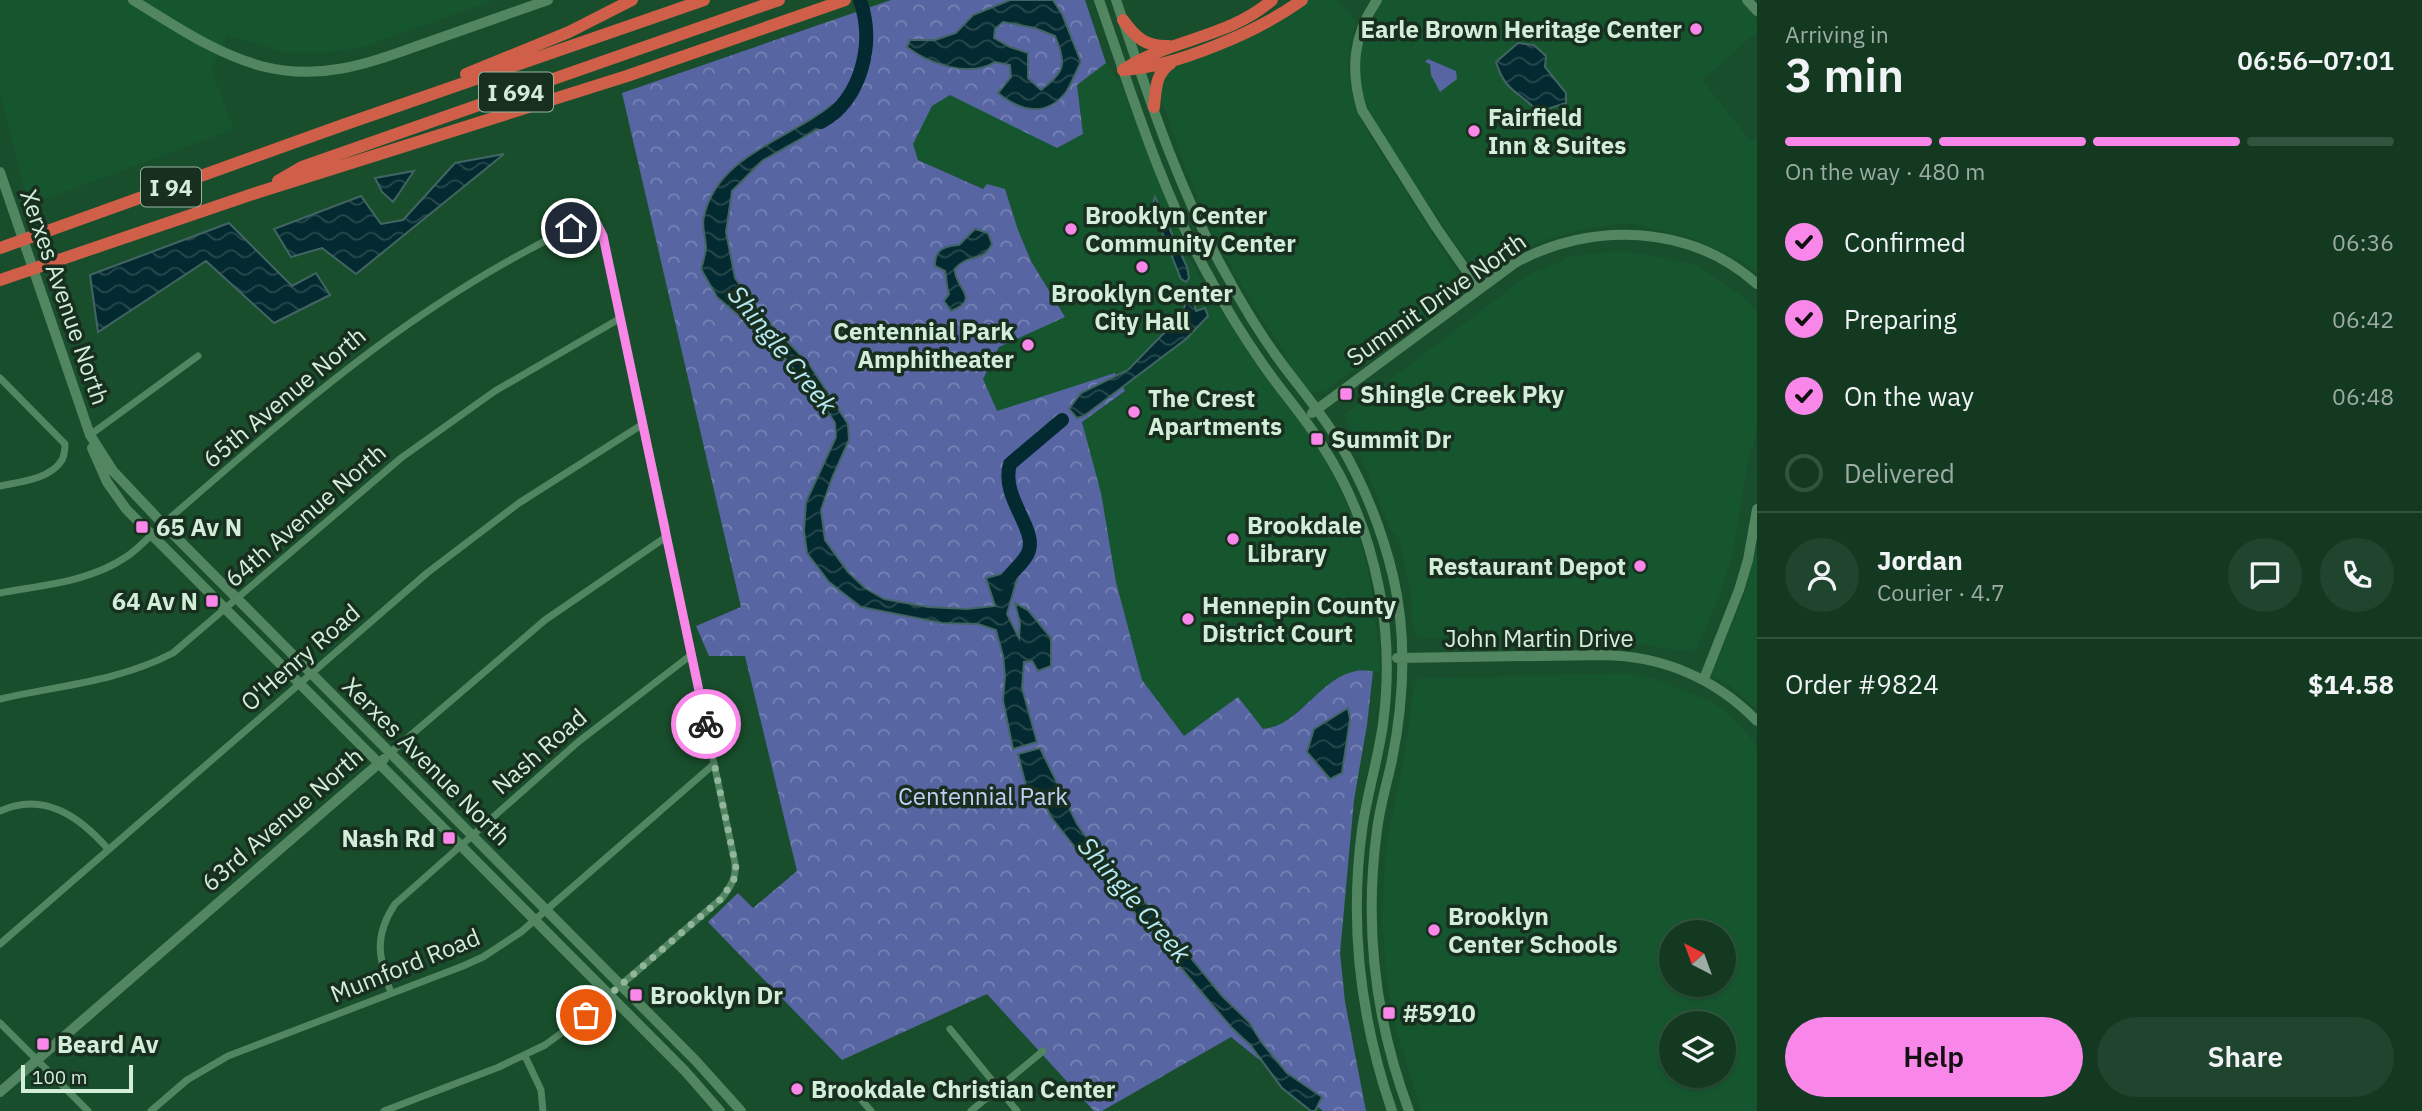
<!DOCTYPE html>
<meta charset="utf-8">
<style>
body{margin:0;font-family:"IBM Plex Sans",sans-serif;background:#20452e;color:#f1f3f6;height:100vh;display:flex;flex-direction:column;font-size:26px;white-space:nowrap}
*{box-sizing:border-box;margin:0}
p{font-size:23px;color:#9dada5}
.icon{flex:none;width:38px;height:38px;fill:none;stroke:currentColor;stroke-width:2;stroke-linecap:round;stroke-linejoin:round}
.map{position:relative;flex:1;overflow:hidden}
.side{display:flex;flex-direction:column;background:#133a21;width:665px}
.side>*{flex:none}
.needle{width:46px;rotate:319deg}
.fabs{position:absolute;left:1659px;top:920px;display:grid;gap:14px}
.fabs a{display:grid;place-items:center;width:77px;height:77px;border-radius:50%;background:#133a21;box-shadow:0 2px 5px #0004,0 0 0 2px #32543f;font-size:35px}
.scale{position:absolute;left:21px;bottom:18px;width:112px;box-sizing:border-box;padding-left:7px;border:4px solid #d2eed9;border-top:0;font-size:19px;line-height:24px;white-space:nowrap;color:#d2eed9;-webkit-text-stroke:5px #182e1f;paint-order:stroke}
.pin{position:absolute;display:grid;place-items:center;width:60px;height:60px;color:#fff;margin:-30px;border:4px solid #fff;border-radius:50%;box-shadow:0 2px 7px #0007}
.courier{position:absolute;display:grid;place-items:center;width:70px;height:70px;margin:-35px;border:5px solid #f987e9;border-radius:50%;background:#fff;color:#222;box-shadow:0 2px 9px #0007}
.summary em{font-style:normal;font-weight:600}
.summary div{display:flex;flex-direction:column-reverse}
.summary{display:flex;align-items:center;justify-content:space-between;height:119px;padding:0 28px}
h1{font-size:46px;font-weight:600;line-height:52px}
.bar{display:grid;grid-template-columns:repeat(4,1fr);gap:10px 7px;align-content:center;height:84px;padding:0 28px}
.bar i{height:9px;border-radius:5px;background:#32543f}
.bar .on{background:#f987e9}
.bar p{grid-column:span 4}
.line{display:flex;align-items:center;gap:18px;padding:0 28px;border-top:2px solid #32543f}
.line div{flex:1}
.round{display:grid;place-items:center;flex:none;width:74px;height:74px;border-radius:37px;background:#20452e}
ol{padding:0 28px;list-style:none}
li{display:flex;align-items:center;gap:21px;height:77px}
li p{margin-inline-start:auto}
li .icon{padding:7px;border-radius:50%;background:#f987e9;color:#111;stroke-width:4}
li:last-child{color:#9dada5}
li i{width:38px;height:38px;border:4px solid #32543f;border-radius:50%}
.cta{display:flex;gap:14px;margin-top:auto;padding:14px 28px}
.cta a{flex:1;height:80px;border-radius:42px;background:#f987e9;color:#111;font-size:28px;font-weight:600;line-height:80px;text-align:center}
.cta a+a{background:#20452e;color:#f1f3f6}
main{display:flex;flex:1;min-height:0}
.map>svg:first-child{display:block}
.built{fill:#16562f;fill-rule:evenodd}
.green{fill:#5765a3}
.park{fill:url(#park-crowns)}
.water{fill:url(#water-waves);stroke:#426563;stroke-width:2;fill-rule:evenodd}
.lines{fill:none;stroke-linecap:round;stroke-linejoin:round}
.river{stroke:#042a31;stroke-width:14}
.street{stroke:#528661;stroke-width:7}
.secondary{stroke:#528661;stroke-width:10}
.highway{stroke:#cf5f49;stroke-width:12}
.done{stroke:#91b69c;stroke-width:7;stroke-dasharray:0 12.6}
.route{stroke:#f987e9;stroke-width:9}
.poi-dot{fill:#f987e9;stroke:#182e1f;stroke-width:2.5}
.labels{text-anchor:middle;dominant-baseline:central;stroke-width:7;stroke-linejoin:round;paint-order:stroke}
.shield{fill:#182e1f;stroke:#9ab4a1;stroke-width:2}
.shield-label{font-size:23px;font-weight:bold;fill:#d2eed9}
.poi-label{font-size:24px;font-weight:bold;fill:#d2eed9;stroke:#182e1f;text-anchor:start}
.street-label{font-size:24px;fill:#d2eed9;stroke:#182e1f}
.park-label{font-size:24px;fill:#c4cff5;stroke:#182e1f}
.water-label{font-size:26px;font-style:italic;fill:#b7eaf5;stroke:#182e1f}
</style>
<main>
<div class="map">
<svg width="1757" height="1111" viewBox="0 0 1757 1111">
<defs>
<pattern id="park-crowns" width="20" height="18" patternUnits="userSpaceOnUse" patternTransform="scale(1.75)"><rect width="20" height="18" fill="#5765a3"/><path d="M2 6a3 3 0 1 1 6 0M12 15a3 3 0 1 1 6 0" fill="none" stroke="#7683b3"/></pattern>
<pattern id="water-waves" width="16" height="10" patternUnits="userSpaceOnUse" patternTransform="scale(1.75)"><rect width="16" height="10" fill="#042a31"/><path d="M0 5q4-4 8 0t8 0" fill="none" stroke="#28494e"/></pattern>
</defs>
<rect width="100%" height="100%" fill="#194e2c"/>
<path class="built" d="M0 0H494L363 47 321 53 285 52 227 35 211 70 234 129 29 205 0 93Z
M1308 0H1338L1356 22 1351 40 1347 66 1351 91 1362 123 1462 281 1464 287 1325 391 1315 393 1308 390 1293 372 1285 353 1248 297 1216 239 1187 172 1158 90 1162 74 1183 60 1242 41 1277 23Z
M1383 0H1741L1757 18V32L1702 80 1751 142 1757 137V273L1744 262 1691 237 1628 223 1588 228 1545 240 1521 250 1486 274 1477 275 1379 132 1367 110 1360 85 1359 62 1363 37 1374 12Z
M1106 63 1122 87 1185 243V251L1199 277 1274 389 1318 444 1356 524 1371 585 1381 672 1356 671 1335 681 1277 728 1184 736 1142 680 1116 582 1101 493 1082 422 1125 392 1051 395 997 412 983 379 1000 347 1065 316 1031 261 1018 230 1005 189H983L918 159 913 144 932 106 950 95 1058 148 1083 134 1077 85Z
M1618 251 1654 256 1696 265 1747 300 1757 311V430L1749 455 1734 549 1720 595 1697 648 1682 651 1613 640 1418 637 1412 622 1411 593 1399 539 1391 530 1344 415 1528 275 1573 256Z
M1757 544V709L1729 685 1711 676 1745 593Z
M1627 673 1655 679 1713 702 1738 723 1757 746V1111H1421L1396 1029 1386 974 1382 917 1386 848 1406 747 1413 690 1417 679ZM1671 933H1724V985H1671ZM1671 1024H1724V1076H1671Z"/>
<path class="green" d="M1428 59 1456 71 1457 79 1440 92 1431 75 1430 64 1425 62Z"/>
<path class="park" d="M891 0H1085L1106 63 1077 85 1083 134 1057 148 950 95 932 106 913 144 918 160 983 189 987 184 1005 189 1018 230 1031 261 1065 317 999 347 983 379 997 411 1115 373 1125 391 1082 422 1101 493 1116 582 1142 680 1184 736 1238 697 1263 729C1300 726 1319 678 1356 671 1361 670 1368 671 1373 671L1367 725 1354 800 1340 953 1345 1002 1366 1111H1323L1231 1037 1102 1111H1094L987 994 842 1060 708 922 738 893 753 908 797 871 745 656H709L696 626 741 607 622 93Z"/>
<path class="water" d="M1010 0H1053L1062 14 1081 62C1076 71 1072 83 1066 92 1046 118 1020 111 998 93L1011 77 1010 65 995 62C970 78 929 64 907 47L910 40H935L956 33 973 15ZM1003 22 1035 28 1055 36C1067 64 1065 72 1041 90L1028 78V53L1010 47 994 38 995 29Z
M1518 43 1534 45 1546 56 1545 67 1566 93V103L1538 112C1520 91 1506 94 1496 62Z
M832 105 841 116 762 161 732 191 726 232 735 278 761 314 809 364 848 424 849 440 832 478 821 510 825 540 848 572 865 588 884 599 928 607 967 609 995 606 986 578 1020 569 1007 614 1019 638 1020 623 1015 603 1028 610 1051 638V666L1038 671 1032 661 1024 662 1022 688 1037 742 1013 749 1003 700 1005 676 1003 656 996 630 978 624 942 623 861 607 829 582 807 553 804 531 806 502 836 437 835 423 812 387 796 372 777 348 717 297 701 269C703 263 705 255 706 248 706 238 701 226 704 216 718 155 789 139 832 105Z
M504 154 356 274 322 248 291 257 274 229 361 196 381 224 403 220 455 163Z
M414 171 393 202 382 192 375 178Z
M1155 197 1187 267 1189 278 1186 282 1181 279 1152 207Z
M229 223 292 286 316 273 330 295 274 323 206 261 98 332 90 275Z
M975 229 988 233 992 244C982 264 969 252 955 269 953 287 983 298 951 311L944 301 949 294C946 286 947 279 945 271L935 266C934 249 945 246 959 245Z
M1192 297 1196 311 1205 308 1208 316 1186 339 1084 416 1077 418 1069 409 1081 393 1128 370 1162 335 1180 321 1187 299Z
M1348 708 1350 719 1342 773 1330 779 1307 752 1314 729Z
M1040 748 1077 824 1097 852 1148 905 1222 996 1249 1022 1262 1043 1287 1073 1322 1097 1315 1111H1311L1282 1088 1251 1046 1231 1027 1181 968 1153 932 1085 860 1051 817 1038 790 1026 786 1018 754Z"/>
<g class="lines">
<path class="river" d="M821 122C862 99 875 43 860 0
M1004 583C1011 572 1023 564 1028 553 1039 530 1000 498 1010 464L1062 420"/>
<path class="street" d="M0 378 65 444C65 448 64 456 62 460 51 479 19 482 0 486
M90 435 198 356
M0 593C43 585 89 582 126 557 140 548 150 535 163 524 282 421 392 322 532 248 550 239 574 221 595 221L603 236 666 528V537L734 858C738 875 732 885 722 898L586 1015 545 1045 499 1067 384 1111
M0 699C60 685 117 682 173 653L401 458 495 391 619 319
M390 753 545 620 666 537
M0 811C44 791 80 817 108 849
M0 944 427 573 519 503 643 424
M391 993C379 958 373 937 395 904L578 742 691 655
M0 1023 88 1111
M950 1029 1017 1111
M525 1056 541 1090 543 1111
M854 1091 871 1111
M151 1111 187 1080 228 1056 463 966 483 957 521 932 714 764
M971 1111 1043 1051"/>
<path class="secondary" d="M133 0C174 25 214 53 261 66 326 83 377 60 437 39 474 26 511 13 548 0
M1099 0C1132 95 1162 194 1212 282 1227 310 1244 337 1262 363 1281 391 1304 416 1322 445 1350 488 1369 537 1379 588 1388 633 1389 679 1383 724 1378 760 1367 794 1362 830 1349 927 1360 1018 1392 1111
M1116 0C1147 92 1179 192 1227 276 1242 304 1259 332 1277 357 1298 386 1322 413 1340 444 1364 485 1382 530 1393 576 1407 636 1404 700 1392 760 1387 783 1380 806 1377 830 1364 926 1375 1020 1409 1111
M1377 0C1353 35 1350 70 1362 110L1436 227 1470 276 1477 290
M1747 0 1757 11
M0 172 90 435 113 471 163 524 696 1061 741 1111
M1312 413 1515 263C1591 221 1690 224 1757 284
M92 448 107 482 126 509 685 1071 720 1111
M1397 658 1603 655C1662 656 1715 678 1757 721
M1704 679 1739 590 1748 560 1757 509
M0 1092 384 759"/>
<path class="highway" d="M1123 20C1136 38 1146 47 1169 46
M1123 70C1176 67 1259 31 1302 0
M1123 70C1169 39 1229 38 1272 0
M466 74 569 32 632 0
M1154 107C1156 89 1155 74 1171 63
M278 181 302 167 779 0
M0 248 343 125 704 0
M0 280 256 193 627 76 845 0"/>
</g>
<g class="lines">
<path class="done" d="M586 1015 722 898 734 879 736 868 706 724"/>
<path class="route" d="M571 228 587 220H595L603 236 706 724"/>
</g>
<g class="poi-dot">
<circle cx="1696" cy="29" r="7"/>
<circle cx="1474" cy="131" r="7"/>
<circle cx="1071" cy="229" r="7"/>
<circle cx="1142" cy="267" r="7"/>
<circle cx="1028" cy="345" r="7"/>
<rect x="1339" y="387" width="14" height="14" rx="3.5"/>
<circle cx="1134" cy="412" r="7"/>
<rect x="1310" y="432" width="14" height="14" rx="3.5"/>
<rect x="135" y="520" width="14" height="14" rx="3.5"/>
<circle cx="1233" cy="539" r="7"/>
<circle cx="1640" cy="566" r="7"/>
<rect x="205" y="594" width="14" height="14" rx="3.5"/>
<circle cx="1188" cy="619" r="7"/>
<rect x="442" y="831" width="14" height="14" rx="3.5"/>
<circle cx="1434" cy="930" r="7"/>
<rect x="629" y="988" width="14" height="14" rx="3.5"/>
<rect x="1382" y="1006" width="14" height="14" rx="3.5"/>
<rect x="36" y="1037" width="14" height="14" rx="3.5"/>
<circle cx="797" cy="1089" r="7"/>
</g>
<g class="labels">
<g class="shield">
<rect x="479" y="72.5" width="74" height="39" rx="5"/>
<rect x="141" y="167.5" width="60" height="39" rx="5"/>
</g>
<g class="shield-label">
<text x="516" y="92">I 694</text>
<text x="171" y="187">I 94</text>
</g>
<g class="poi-label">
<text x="1682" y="29" text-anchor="end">Earle Brown Heritage Center</text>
<text x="1488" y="117">Fairfield<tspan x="1488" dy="28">Inn &amp; Suites</tspan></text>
<text x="1085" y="215">Brooklyn Center<tspan x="1085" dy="28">Community Center</tspan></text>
<text x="1142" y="293" text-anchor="middle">Brooklyn Center<tspan x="1142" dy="28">City Hall</tspan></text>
<text x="1014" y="331" text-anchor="end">Centennial Park<tspan x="1014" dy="28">Amphitheater</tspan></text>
<text x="1360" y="394">Shingle Creek Pky</text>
<text x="1148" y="398">The Crest<tspan x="1148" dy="28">Apartments</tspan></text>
<text x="1331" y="439">Summit Dr</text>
<text x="1247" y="525">Brookdale<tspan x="1247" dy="28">Library</tspan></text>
<text x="156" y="527">65 Av N</text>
<text x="1626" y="566" text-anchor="end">Restaurant Depot</text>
<text x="198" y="601" text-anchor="end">64 Av N</text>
<text x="1202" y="605">Hennepin County<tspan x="1202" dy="28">District Court</tspan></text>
<text x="435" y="838" text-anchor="end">Nash Rd</text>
<text x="1448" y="916">Brooklyn<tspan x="1448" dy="28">Center Schools</tspan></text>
<text x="650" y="995">Brooklyn Dr</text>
<text x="1403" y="1013">#5910</text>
<text x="57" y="1044">Beard Av</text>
<text x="811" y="1089">Brookdale Christian Center</text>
</g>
<g class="street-label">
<text transform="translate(65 297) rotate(71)">Xerxes Avenue North</text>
<text transform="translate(1436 299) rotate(-35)">Summit Drive North</text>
<text transform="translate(284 397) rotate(-40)">65th Avenue North</text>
<text transform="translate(305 515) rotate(-41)">64th Avenue North</text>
<text x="1539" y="638">John Martin Drive</text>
<text transform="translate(300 657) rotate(-41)">O'Henry Road</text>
<text transform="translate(539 751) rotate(-41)">Nash Road</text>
<text transform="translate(427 761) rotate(45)">Xerxes Avenue North</text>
<text transform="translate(282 819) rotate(-41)">63rd Avenue North</text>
<text transform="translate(405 965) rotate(-22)">Mumford Road</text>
</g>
<g class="park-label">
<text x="983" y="796">Centennial Park</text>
</g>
<g class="water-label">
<text transform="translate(783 349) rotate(51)">Shingle Creek</text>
<text transform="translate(1135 899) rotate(49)">Shingle Creek</text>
</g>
</g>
</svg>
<div class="fabs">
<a><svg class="needle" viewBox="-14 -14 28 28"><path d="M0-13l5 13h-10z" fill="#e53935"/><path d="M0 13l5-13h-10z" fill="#9dada5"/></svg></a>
<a><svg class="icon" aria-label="layers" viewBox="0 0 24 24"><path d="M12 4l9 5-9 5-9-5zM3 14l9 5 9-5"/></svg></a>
</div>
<div class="scale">100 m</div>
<div class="pin" style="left:586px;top:1015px;background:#ea580c"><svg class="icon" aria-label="bag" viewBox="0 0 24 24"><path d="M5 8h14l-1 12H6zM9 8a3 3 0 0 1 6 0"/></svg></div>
<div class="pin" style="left:571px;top:228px;background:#1f2937"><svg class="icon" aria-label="home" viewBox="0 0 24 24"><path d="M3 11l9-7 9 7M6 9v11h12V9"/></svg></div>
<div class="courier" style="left:706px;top:724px"><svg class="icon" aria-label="bike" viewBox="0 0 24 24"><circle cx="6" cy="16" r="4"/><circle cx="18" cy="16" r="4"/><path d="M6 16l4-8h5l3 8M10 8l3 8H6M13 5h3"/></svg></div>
</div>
<section class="side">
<div class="summary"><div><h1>3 min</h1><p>Arriving in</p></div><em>06:56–07:01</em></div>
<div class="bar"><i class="on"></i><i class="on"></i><i class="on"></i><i></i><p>On the way · 480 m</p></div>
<ol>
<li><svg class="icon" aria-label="check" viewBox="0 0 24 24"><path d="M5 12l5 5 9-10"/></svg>Confirmed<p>06:36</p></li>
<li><svg class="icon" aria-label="check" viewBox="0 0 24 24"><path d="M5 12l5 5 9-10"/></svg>Preparing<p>06:42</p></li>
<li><svg class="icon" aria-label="check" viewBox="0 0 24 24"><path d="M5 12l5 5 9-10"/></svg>On the way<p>06:48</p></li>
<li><i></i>Delivered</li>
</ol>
<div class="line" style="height:126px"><a class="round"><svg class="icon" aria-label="person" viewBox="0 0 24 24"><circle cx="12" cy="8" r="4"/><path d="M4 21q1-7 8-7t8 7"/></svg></a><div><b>Jordan</b><p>Courier · 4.7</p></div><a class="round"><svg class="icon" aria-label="chat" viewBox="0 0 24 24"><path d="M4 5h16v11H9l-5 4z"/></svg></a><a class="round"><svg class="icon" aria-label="phone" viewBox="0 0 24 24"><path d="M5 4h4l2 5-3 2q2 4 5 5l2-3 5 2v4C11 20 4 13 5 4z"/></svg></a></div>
<div class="line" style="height:91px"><div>Order #9824</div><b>$14.58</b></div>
<div class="cta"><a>Help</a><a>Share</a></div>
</section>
</main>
